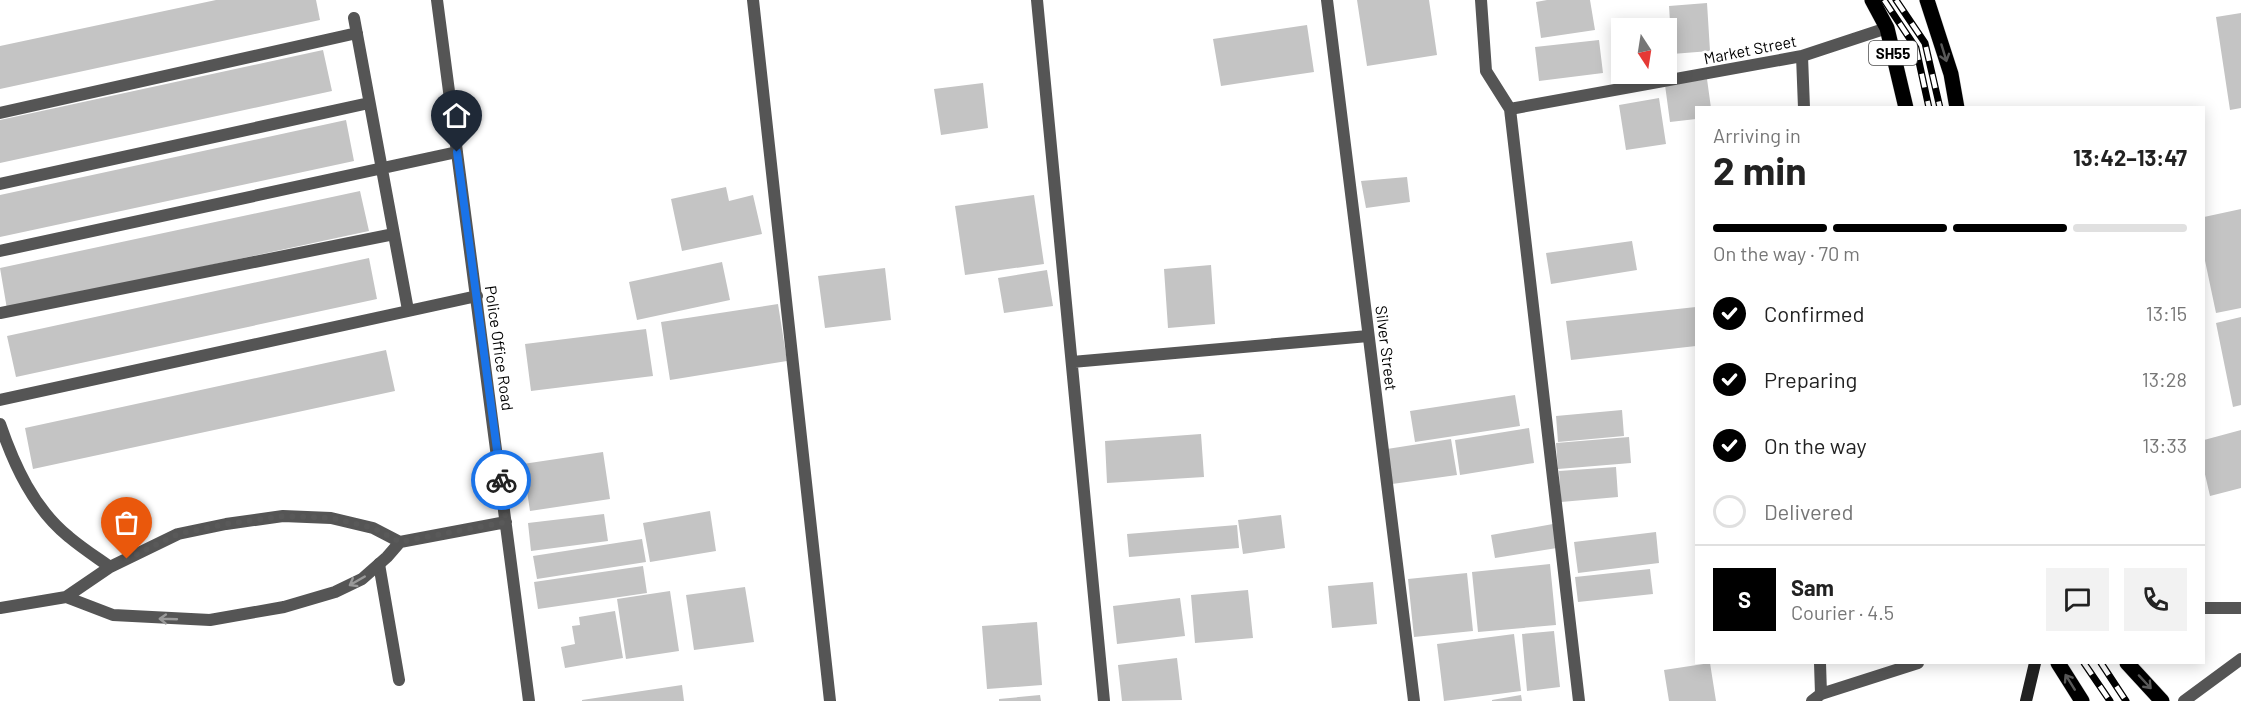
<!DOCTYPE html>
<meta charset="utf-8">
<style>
body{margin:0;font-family:Barlow,sans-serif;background:#f2f2f2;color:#222;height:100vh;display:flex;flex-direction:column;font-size:22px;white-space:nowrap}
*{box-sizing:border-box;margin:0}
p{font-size:20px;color:#767676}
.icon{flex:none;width:33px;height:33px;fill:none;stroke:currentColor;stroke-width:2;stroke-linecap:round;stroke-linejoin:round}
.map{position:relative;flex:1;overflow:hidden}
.details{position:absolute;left:1695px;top:106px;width:510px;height:558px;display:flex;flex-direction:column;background:#fff;border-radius:0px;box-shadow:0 3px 15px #0003}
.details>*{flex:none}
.needle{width:39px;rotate:168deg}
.controls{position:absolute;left:1611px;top:18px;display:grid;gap:12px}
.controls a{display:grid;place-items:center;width:66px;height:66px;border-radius:0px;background:#fff;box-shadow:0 3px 15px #0003;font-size:30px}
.pin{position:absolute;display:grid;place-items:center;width:51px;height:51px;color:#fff;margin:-62px -26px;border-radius:50% 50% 50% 0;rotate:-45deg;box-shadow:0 0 6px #0007}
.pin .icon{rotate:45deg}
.courier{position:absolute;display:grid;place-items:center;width:60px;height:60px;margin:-30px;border:4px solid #1a73e8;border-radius:50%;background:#fff;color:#222;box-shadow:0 2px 8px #0007}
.summary em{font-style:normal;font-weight:700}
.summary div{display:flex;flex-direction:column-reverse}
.summary{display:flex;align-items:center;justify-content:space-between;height:102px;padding:0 18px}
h1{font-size:39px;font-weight:700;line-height:45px}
.bar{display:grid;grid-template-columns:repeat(4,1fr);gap:9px 6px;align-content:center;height:72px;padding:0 18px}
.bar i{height:8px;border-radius:4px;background:#e0e0e0}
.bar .on{background:#000}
.bar p{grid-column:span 4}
.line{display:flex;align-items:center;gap:15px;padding:0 18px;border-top:2px solid #e0e0e0}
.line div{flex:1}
.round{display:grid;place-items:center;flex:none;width:63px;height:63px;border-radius:0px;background:#f2f2f2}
ol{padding:0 18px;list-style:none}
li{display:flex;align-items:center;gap:18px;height:66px}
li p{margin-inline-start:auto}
li .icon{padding:6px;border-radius:50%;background:#000;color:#fff;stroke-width:4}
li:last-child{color:#767676}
li i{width:33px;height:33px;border:3px solid #e0e0e0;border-radius:50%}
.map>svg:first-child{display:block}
.building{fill:#c4c4c4}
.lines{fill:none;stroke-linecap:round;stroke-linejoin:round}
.primary-casing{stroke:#dbdbdb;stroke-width:16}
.lane{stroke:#555;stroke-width:12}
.street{stroke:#555;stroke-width:12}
.secondary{stroke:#222;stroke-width:12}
.primary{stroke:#000;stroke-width:15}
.rail-casing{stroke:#000;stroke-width:7}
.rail{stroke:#fff;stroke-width:4.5;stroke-dasharray:14;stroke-linecap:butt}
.oneway{stroke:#595959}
.oneway2{stroke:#999}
.done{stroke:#595959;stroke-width:6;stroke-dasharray:0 10.8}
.route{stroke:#1a73e8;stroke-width:8}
.labels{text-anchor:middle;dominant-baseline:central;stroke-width:5;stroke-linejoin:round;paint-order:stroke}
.shield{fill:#fff;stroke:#4c4c4c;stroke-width:1.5}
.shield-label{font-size:15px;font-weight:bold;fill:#000}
.street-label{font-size:16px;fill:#000;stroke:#fff}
</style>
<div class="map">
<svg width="2241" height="701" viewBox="0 0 2241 701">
<rect width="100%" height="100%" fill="#fff"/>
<path class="building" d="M216 0H316L320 20 0 89V46Z
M1357 0H1429L1437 55 1367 66Z
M1547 0H1590L1595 30 1541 38 1536 2Z
M1707 3 1710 51 1672 54 1669 6Z
M2241 13V108L2230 110 2216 17Z
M1307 25 1314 72 1221 86 1213 39Z
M1599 40 1603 73 1539 81 1535 47Z
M323 50 332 91 0 163V120Z
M1707 79 1711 108H1696V119L1670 122 1665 85Z
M983 83 988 128 941 135 934 89Z
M1659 98 1666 144 1626 150 1619 105Z
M346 120 354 161 0 237V195Z
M1407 177 1410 202 1366 208 1361 181Z
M726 187 729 201 753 195 762 234 682 251 671 199Z
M360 191 369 231 7 309 0 268Z
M1034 195 1044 264 965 275 955 206Z
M2241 209V308L2216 313 2204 256V217Z
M1632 241 1637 270 1551 284 1546 253Z
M369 258 377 299 16 377 7 336Z
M722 262 730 300 637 320 629 282Z
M1211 265 1215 324 1168 328 1164 269Z
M885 268 891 320 825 328 818 276Z
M1047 270 1053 306 1004 313 998 278Z
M778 304 787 361 670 380 661 322Z
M1696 307V346L1571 360 1566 321Z
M2241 317V405L2233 407 2216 323Z
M646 329 653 376 531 391 525 344Z
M386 350 395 391 33 469 25 428Z
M1515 395 1520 426 1415 442 1410 411Z
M1622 410 1624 436 1558 442 1556 416Z
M1529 428 1534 463 1460 475 1455 440Z
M2241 430V488L2210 496 2204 470V440Z
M1201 434 1204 477 1107 483 1105 441Z
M1629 437 1631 463 1558 469 1556 443Z
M1451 439 1457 475 1392 484 1387 449Z
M603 452 610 499 530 511 523 464Z
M1616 467 1618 497 1561 502 1559 471Z
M710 511 716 551 650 562 643 523Z
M604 514 608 541 531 551 528 523Z
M1281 515 1285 548 1243 554 1238 520Z
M1553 524 1557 548 1495 558 1491 535Z
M1237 525 1239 548 1129 557 1127 534Z
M1656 532 1659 563 1578 573 1574 542Z
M642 539 646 562 537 579 533 556Z
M1550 564 1556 625 1478 632 1472 572Z
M643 566 647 593 538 609 534 582Z
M1650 569 1653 594 1578 602 1575 577Z
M1467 573 1473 631 1414 637 1408 579Z
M1373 582 1377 624 1332 628 1328 586Z
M745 587 754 642 694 650 686 595Z
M1248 590 1253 638 1195 643 1191 595Z
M670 591 679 651 626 659 617 599Z
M1180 598 1185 636 1117 644 1113 606Z
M615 611 623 658 565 668 561 647 575 644 572 626 580 625 579 617Z
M1037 622 1042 685 987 689 982 626Z
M1554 631 1560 687 1527 691 1522 634Z
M1514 634 1521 691 1444 701 1437 644Z
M1177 658 1182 700 1122 701 1118 665Z
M1710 663 1716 701H1669L1664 670Z
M682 685 684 701H582V700Z
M1040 695 1041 701H999V699Z
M1521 695 1522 701H1492V700Z"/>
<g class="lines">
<defs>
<path id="primary" d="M1872 0 1887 28 1906 108
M1927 0 1951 74 1957 108
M2058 663 2082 701
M2127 663 2162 701"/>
</defs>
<use href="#primary" class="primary-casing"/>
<path class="lane" d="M379 564 399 680
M2204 608H2241
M2184 701 2241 659"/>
<path class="street" d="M437 0 529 701
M753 0 830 701
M1037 0 1104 701
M1327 0 1414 701
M1481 0 1486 71 1510 109 1579 701
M354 18 408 310
M1802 56 1804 108
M1510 109 1802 56 1887 28
M0 113 357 33
M0 184 369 103
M0 251 457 152
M0 313 394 234
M1072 362 1368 336
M0 400 477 296
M0 424C14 465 34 509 69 537 82 548 96 557 110 567
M66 597 113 615 210 620 284 607 335 592 362 579 387 557 400 542
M0 608 66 597 110 567 178 534 226 524 283 516 331 518 373 528 400 542 506 522
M1820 663 1821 694
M1812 701 1821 694 1918 663"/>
<path class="secondary" d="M2026 701 2035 663"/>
<use href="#primary" class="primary"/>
<defs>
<path id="rail" d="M1884 0 1916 48 1929 108
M1896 0 1925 43 1940 108
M2084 663 2110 701
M2101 663 2126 701"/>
</defs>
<use href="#rail" class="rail-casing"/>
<use href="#rail" class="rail"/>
</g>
<defs><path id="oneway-shaft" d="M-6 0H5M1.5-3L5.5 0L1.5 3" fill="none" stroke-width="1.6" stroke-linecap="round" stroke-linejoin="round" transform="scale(1.5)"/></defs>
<g class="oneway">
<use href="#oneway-shaft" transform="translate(1944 53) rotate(73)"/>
<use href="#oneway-shaft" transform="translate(2070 682) rotate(-122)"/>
<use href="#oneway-shaft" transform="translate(2145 682) rotate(47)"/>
</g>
<g class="oneway2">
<use href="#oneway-shaft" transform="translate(357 581) rotate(150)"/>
<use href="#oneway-shaft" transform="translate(168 619) rotate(-178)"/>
</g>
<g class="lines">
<path class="done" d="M127 559 178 534 226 524 283 516 331 518 373 528 400 542 506 522 501 480"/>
<path class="route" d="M457 152 501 480"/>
</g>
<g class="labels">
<rect class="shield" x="1869" y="41" width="48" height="24" rx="4.5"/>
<g class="shield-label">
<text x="1893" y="53">SH55</text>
</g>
<g class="street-label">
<text transform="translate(1750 49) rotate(-11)">Market Street</text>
<text transform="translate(500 348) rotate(82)">Police Office Road</text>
<text transform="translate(1387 348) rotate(83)">Silver Street</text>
</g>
</g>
</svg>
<div class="controls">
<a><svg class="needle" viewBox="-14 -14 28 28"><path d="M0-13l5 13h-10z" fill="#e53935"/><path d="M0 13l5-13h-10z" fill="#767676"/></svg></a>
</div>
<div class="pin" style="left:127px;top:559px;background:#ea580c"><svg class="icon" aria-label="bag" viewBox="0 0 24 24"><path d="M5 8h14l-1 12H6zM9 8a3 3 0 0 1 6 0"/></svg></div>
<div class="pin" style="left:457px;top:152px;background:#1f2937"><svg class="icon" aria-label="home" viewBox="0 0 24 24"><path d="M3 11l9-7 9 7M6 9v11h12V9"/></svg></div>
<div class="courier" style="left:501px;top:480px"><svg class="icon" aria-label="bike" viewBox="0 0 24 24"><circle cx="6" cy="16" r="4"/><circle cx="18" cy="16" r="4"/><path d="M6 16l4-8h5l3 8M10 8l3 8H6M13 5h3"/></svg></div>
<section class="details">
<div class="summary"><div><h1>2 min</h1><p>Arriving in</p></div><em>13:42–13:47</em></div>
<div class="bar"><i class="on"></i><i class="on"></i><i class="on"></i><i></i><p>On the way · 70 m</p></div>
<ol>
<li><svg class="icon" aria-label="check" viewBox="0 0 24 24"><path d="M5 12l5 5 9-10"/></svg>Confirmed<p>13:15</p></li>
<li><svg class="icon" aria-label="check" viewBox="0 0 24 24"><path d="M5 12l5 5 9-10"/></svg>Preparing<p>13:28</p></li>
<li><svg class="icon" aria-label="check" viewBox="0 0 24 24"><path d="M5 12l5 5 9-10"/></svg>On the way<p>13:33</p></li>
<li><i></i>Delivered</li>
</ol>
<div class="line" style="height:108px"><b class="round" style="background:#000;color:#fff">S</b><div><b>Sam</b><p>Courier · 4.5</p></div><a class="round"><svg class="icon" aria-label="chat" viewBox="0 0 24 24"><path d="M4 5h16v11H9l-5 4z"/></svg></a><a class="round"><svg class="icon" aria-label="phone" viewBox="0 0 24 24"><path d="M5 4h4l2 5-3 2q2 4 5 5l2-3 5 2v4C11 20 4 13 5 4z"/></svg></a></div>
</section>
</div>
